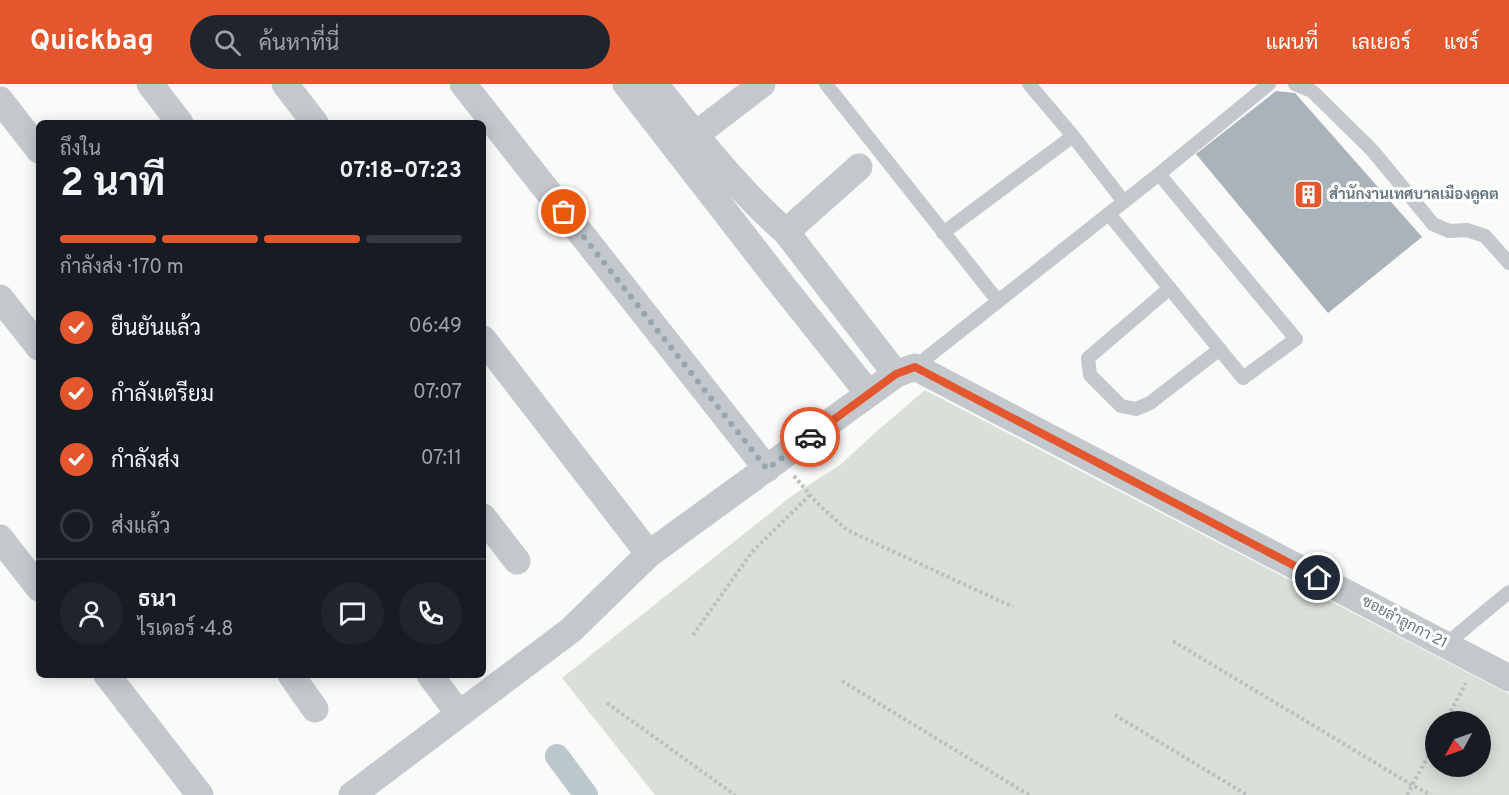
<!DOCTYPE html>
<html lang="th">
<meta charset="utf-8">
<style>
body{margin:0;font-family:Overpass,Sarabun,sans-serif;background:#20242c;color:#f1f3f6;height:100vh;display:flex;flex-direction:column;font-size:22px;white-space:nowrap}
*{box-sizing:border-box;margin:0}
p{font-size:20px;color:#9ea1a6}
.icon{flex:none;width:33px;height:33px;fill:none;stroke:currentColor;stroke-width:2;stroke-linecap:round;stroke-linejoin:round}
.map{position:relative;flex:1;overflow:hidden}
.panel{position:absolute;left:36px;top:36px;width:450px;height:558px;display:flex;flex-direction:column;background:#171b24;border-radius:9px;box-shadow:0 3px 15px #0003}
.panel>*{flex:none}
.needle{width:39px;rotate:230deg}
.tools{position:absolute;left:1425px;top:627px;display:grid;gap:12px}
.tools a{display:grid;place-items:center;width:66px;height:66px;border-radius:50%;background:#171b24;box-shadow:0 3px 15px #0003;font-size:30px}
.pin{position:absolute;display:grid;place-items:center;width:51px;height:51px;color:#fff;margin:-26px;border:3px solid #fff;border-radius:50%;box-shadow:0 2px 6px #0007}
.courier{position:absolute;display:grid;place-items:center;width:60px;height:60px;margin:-30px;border:4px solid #e4572e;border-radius:50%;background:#fff;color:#222;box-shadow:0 2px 8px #0007}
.summary em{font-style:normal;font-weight:700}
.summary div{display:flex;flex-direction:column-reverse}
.summary{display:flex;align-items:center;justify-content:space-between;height:102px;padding:0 24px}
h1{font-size:39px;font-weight:700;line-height:45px}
.bar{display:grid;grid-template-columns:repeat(4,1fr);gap:9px 6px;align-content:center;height:72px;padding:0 24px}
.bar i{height:8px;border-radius:4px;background:#363941}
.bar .on{background:#e4572e}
.bar p{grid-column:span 4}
.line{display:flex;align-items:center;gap:15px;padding:0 24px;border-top:2px solid #363941}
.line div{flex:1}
.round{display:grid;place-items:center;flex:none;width:63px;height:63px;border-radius:32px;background:#20242c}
ol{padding:0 24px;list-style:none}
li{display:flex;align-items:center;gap:18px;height:66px}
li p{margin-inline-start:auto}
li .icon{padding:6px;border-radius:50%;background:#e4572e;color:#fff;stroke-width:4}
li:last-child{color:#9ea1a6}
li i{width:33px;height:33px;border:3px solid #363941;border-radius:50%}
header{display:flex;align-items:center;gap:36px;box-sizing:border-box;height:84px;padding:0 30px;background:#e4572e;color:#fff}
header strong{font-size:28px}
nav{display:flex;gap:33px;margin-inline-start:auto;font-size:21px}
.search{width:420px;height:54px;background:#20242c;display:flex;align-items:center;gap:15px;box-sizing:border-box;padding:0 21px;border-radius:33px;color:#9ea1a6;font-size:22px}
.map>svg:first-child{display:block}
.green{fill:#dadfd7;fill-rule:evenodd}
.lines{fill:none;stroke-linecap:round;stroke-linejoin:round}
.canal{stroke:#bbc7cb;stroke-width:24}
.building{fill:#aab3b9}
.path{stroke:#bbbfc2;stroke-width:4;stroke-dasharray:3 3;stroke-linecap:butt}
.service{stroke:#c3c8cc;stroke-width:14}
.minor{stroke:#c3c8cc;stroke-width:27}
.done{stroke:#99a4ac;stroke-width:6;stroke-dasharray:0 10.8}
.route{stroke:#e4572e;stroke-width:8}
.labels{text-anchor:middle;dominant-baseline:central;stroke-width:6;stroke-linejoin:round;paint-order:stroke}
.poi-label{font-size:15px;font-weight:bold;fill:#657683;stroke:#fff;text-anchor:start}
.street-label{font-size:15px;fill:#657683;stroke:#fff}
</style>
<header>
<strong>Quickbag</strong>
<div class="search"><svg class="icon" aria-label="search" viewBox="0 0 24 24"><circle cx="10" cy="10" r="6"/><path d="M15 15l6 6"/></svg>ค้นหาที่นี่</div>
<nav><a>แผนที่</a><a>เลเยอร์</a><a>แชร์</a></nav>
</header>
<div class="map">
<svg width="1509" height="711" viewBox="0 0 1509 711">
<rect width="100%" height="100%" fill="#fafaf8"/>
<path class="green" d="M925 306 1509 610V711H655L562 594 793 411 840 381 877 347ZM1436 638H1480V682H1436Z"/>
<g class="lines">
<path class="canal" d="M557 672 586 711"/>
</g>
<path class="building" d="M1276 7 1295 9 1422 153 1328 229 1196 70Z"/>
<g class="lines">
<path class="path" d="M794 392 817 419 847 446 1013 523
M693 551 752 468 810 411
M1173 557 1412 701 1431 711
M842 597 1029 711
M607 619 735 711
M1115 631 1247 711
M1445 638 1466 599
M1407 711 1436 657"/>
<path class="service" d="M826 0 998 217
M1029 0 1073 52 1124 118
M1295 0 1312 7 1372 66 1433 140 1449 147 1467 146 1485 152 1509 179
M1109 130 1243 294 1296 255 1159 90
M943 149 1073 52
M1170 204 1088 274 1090 291 1121 322 1136 325 1150 319 1220 265
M915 283 1159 90 1269 0
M1445 561 1509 508"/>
<path class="minor" d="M150 0 180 39
M285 0 315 39
M463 0 767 385
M626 0 782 201 869 310
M655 0C695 51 737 105 786 148L896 290
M0 16 39 66
M682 61 762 0
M786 148 859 83
M0 214 39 263
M483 255 649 470
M483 433 517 477
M0 454 39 504
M107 591 200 711
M291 591 315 625
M430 591 459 630
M352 711 571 546 649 470 896 290 915 283 1509 594"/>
</g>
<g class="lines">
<path class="done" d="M564 128 767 385 810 353"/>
<path class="route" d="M810 353 896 290 915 283 1318 494"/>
</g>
<defs>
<symbol id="building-square" viewBox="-11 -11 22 22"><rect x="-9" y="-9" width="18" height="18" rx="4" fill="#e4572e" stroke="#fff"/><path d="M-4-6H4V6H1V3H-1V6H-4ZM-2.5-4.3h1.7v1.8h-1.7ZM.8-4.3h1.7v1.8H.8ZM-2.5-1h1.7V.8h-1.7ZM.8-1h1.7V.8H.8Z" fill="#fff"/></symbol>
</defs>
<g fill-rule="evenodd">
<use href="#building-square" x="1292" y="94" width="33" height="33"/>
</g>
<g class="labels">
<g class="poi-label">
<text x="1329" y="111">สำนักงานเทศบาลเมืองคูคต</text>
</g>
<g class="street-label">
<text transform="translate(1404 539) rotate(28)">ซอยลำลูกกา 21</text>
</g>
</g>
</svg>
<div class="tools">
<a><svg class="needle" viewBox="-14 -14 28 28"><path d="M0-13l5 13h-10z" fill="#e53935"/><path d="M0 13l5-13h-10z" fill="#9ea1a6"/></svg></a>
</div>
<div class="pin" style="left:564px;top:128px;background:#ea580c"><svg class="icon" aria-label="bag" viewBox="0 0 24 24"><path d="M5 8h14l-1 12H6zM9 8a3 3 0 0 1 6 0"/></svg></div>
<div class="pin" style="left:1318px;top:494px;background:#1f2937"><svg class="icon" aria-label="home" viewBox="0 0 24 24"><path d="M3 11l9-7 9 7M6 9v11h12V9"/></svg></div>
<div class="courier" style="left:810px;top:353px"><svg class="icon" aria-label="car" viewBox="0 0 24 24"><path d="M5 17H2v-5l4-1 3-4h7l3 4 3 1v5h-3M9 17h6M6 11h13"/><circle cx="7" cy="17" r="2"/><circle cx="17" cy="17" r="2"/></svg></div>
<section class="panel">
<div class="summary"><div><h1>2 นาที</h1><p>ถึงใน</p></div><em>07:18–07:23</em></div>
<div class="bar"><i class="on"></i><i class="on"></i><i class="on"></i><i></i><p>กำลังส่ง · 170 m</p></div>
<ol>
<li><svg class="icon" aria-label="check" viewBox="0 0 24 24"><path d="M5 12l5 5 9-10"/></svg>ยืนยันแล้ว<p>06:49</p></li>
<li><svg class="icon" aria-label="check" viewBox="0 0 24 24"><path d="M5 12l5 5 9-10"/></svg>กำลังเตรียม<p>07:07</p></li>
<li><svg class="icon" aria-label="check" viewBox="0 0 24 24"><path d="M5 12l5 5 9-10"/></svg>กำลังส่ง<p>07:11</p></li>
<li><i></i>ส่งแล้ว</li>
</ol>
<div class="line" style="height:108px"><a class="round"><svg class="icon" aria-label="person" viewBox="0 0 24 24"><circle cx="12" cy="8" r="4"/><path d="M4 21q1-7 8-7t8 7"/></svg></a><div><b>ธนา</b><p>ไรเดอร์ · 4.8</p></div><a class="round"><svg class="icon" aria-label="chat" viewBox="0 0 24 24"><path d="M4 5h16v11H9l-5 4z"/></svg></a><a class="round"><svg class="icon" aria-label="phone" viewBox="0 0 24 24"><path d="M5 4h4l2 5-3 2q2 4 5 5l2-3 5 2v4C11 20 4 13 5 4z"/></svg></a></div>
</section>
</div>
